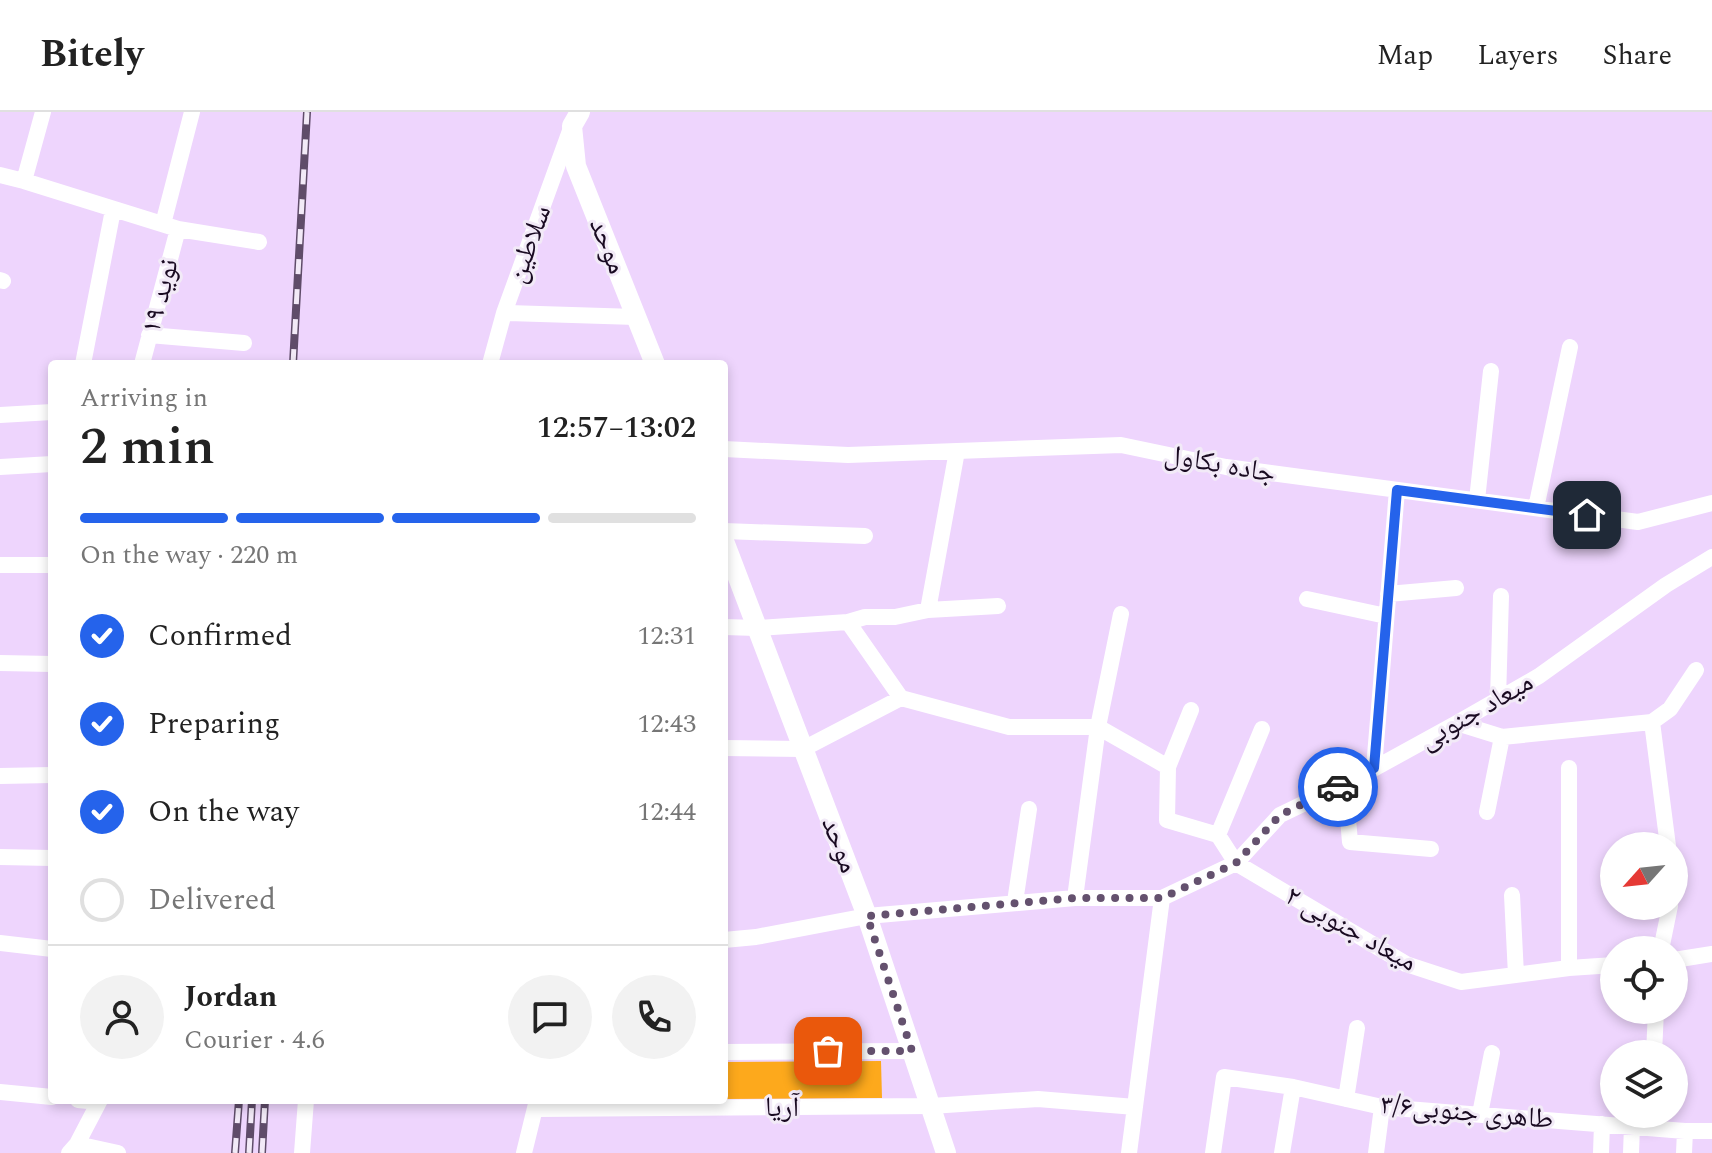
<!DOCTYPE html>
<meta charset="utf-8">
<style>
body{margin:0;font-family:Spectral,"Noto Naskh Arabic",serif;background:#f2f2f2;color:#222;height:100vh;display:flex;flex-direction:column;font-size:30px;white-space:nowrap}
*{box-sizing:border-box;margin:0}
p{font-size:26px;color:#767676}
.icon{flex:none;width:44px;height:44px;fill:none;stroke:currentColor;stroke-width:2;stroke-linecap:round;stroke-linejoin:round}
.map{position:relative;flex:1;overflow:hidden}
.details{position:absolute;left:48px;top:248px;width:680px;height:744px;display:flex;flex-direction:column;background:#fff;border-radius:8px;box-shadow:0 4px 12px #0003}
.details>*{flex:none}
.needle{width:52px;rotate:243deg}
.tools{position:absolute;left:1600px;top:720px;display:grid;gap:16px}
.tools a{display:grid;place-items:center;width:88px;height:88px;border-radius:50%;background:#fff;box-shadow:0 4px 12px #0003;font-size:40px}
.pin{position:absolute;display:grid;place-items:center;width:68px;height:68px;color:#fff;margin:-34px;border-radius:16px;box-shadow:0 4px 12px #0006}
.courier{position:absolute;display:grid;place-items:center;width:80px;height:80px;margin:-40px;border:6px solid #2563eb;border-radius:50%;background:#fff;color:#222;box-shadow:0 2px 10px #0007}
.summary em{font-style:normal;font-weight:600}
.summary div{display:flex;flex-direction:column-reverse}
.summary{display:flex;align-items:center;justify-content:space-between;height:136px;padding:0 32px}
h1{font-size:52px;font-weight:600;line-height:60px}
.bar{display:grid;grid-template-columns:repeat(4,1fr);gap:12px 8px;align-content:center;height:96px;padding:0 32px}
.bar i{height:10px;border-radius:6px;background:#e0e0e0}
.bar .current{background:#2563eb}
.bar p{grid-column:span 4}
.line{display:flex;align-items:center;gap:20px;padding:0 32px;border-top:2px solid #e0e0e0}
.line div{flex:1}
.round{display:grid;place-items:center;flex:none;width:84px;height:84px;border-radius:42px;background:#f2f2f2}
ol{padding:0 32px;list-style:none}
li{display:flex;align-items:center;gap:24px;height:88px}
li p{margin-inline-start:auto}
li .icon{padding:8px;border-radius:50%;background:#2563eb;color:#fff;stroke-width:4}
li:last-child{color:#767676}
li i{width:44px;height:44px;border:4px solid #e0e0e0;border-radius:50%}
header{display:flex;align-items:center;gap:48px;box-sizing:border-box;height:112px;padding:0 40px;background:#fff;border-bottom:2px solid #e0e0e0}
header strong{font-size:38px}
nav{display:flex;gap:44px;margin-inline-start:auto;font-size:28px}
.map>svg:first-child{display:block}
.green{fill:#fda91c}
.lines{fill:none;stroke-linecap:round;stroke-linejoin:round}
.minor{stroke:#fff;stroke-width:16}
.tertiary{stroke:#fff;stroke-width:20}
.rail-casing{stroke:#5f4c69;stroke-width:8}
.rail{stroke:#f2eaf7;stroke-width:5;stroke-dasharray:15;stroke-linecap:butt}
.done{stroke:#64516e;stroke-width:8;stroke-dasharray:0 14.4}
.route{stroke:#2563eb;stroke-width:10}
.labels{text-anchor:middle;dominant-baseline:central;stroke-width:6;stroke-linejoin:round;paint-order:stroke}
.street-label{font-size:28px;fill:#190a21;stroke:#f2eaf7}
</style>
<header>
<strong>Bitely</strong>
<nav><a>Map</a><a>Layers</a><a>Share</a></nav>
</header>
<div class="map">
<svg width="1712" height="1041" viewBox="0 0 1712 1041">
<rect width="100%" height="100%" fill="#eed5fd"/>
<path class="green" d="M881 949 882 986 724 987V950Z"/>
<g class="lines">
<path class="minor" d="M0 63 24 69 178 117 259 130
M24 69 43 0
M163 112 192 0
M0 168 3 169
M504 201 636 205
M149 223 244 231
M83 252 113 98
M142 252 178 117
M490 252 504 201 571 16
M0 303 52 300
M724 337 848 343 1121 333 1226 355 1638 410 1712 391
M0 355 52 352
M1477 388 1491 259
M1536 396 1570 235
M724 419 865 424
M0 453H52
M1388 482 1456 476
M1307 487 1386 504
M928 498 957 339
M848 510 865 505H895L928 498 998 494
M724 515 757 516 848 510 901 586 1009 615H1098L1168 655 1167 708 1218 723 1236 751 1406 852 1461 870 1569 856 1614 853
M0 551 52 552
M1498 587 1501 484
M1652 610 1668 734
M1457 611 1502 625 1652 610 1670 597 1696 558
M724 636 803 637 901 586
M1168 655 1191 598
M1374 656 1397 378
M1569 656V856
M0 664 52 663
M1345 672 1350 730 1431 737
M1487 700 1502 625
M1218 723 1262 617
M0 745 52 746
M1512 783 1516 863
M1075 786 1098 615 1121 502
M1015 790 1029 697
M724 828 756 825 867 804 1075 786H1162L1236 751 1280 703 1357 666 1457 611 1539 564 1666 473 1712 445
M0 831 52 837
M1661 838 1670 794
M1674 848 1712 842
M724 940 912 939
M1654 942 1656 898
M0 980 52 985
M1346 987 1357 916
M78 988 99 990
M537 997 931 994 1038 987 1135 995
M1480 1002 1492 941
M77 1032 118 1041
M69 1041 77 1032 100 988
M302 1041 306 988
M524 1041 537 988
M1129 1041 1162 786
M1213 1041 1224 965 1293 975 1382 995 1685 1019H1712
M1282 1041 1293 975
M1376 1041 1382 995
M1601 1041 1602 1012
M1631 1041 1632 1014
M1684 1041 1685 1019"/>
<path class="tertiary" d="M580 0 572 14 576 54 655 252
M724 429 867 804 946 1041"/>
<defs>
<path id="rail" d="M293 252 307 0
M235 1041 239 988
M249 1041 252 988
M262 1041 265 988"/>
</defs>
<use href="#rail" class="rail-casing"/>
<use href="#rail" class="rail"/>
</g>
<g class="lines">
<path class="done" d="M828 939H912L867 804 1075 786H1162L1236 751 1280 703 1338 675"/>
<path class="route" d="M1338 675 1374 656 1397 378 1587 403"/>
</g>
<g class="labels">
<g class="street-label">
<text transform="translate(529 132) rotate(-70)">سلاطین</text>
<text transform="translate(608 134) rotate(68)">موحد</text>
<text transform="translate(160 184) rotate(-75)">نوید ۱۹</text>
<text transform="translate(1220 352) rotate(10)">جاده بکاول</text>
<text transform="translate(1476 599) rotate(-30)">میعاد جنوبی</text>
<text transform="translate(840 733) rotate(69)">موحد</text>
<text transform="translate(1351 817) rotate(29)">میعاد جنوبی ۲</text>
<text x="782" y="995">آریا</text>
<text transform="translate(1467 1000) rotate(5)">طاهری جنوبی۳/۶</text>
</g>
</g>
</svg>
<div class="tools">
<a><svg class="needle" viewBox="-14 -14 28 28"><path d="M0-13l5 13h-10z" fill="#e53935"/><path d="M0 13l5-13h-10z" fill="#767676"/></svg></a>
<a><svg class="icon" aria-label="locate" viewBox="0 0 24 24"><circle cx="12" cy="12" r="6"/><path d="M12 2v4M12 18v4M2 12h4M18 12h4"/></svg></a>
<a><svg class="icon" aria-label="layers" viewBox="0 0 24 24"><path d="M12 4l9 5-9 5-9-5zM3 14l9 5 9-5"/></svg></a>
</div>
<div class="pin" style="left:828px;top:939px;background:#ea580c"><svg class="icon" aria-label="bag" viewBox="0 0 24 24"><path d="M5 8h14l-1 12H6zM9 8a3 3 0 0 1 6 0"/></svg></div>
<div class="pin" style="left:1587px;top:403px;background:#1f2937"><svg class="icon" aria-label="home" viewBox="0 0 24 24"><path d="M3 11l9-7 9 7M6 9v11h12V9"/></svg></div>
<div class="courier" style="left:1338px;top:675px"><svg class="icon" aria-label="car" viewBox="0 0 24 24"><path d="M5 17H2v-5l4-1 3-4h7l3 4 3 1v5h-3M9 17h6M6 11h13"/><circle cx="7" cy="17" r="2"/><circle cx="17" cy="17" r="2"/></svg></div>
<section class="details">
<div class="summary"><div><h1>2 min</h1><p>Arriving in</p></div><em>12:57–13:02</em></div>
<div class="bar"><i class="current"></i><i class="current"></i><i class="current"></i><i></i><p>On the way · 220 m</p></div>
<ol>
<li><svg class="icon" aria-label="check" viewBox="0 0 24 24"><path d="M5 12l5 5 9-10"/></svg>Confirmed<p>12:31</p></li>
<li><svg class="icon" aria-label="check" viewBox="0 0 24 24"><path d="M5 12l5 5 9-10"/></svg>Preparing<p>12:43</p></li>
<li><svg class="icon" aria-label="check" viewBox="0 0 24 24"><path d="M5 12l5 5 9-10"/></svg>On the way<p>12:44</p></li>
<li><i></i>Delivered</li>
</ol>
<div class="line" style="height:144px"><a class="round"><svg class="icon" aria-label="person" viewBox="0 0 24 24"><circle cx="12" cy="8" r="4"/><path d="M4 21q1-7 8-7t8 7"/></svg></a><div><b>Jordan</b><p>Courier · 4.6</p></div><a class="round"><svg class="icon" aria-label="chat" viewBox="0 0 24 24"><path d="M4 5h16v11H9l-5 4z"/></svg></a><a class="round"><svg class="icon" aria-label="phone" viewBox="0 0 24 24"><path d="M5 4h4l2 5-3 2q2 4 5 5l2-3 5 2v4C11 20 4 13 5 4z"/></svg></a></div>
</section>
</div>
